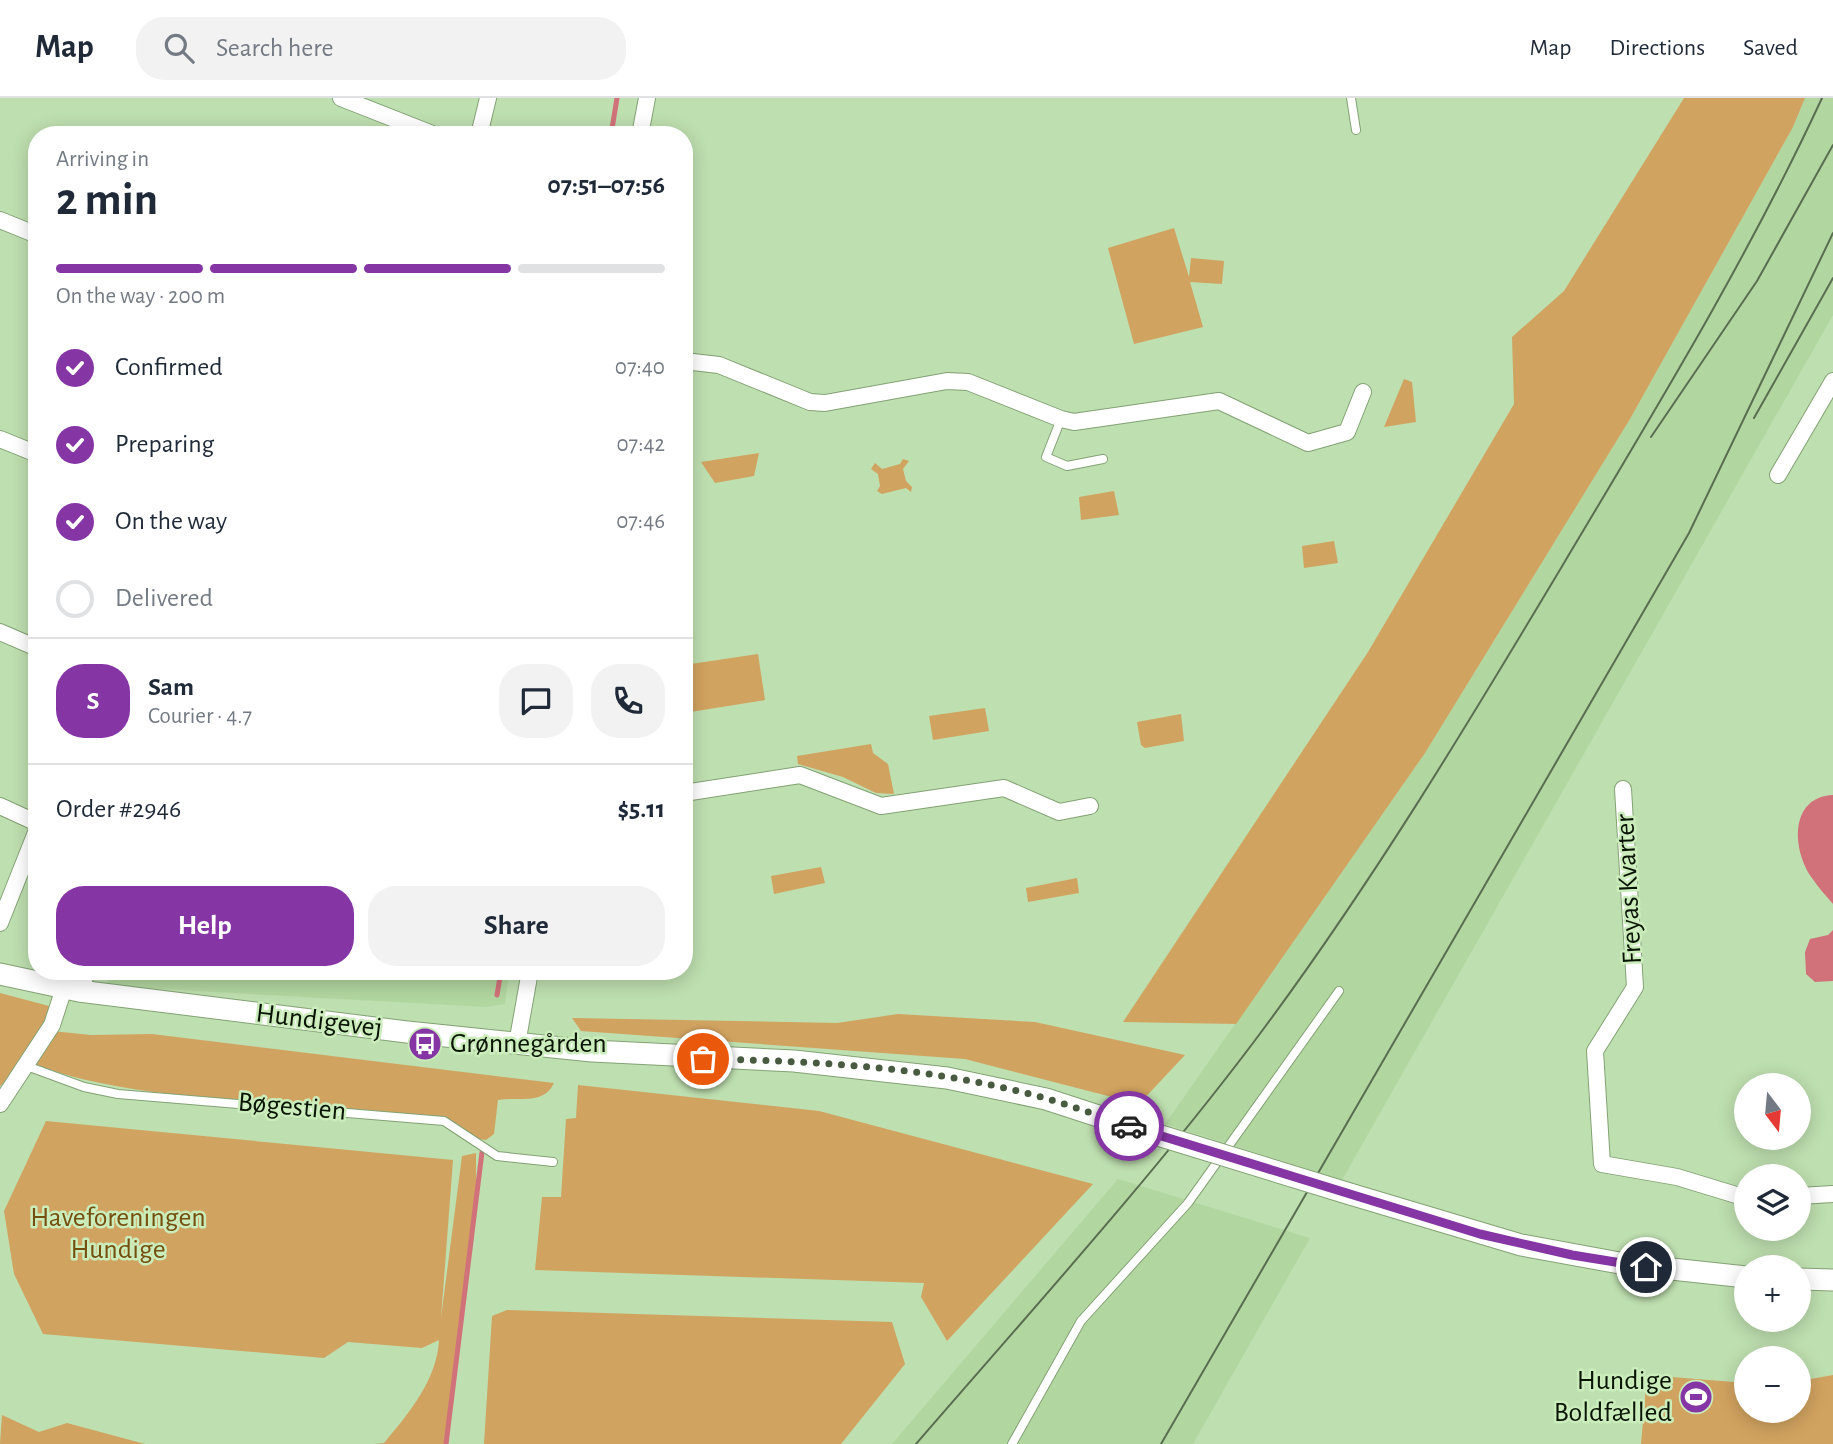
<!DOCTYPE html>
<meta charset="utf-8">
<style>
body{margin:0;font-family:"Alegreya Sans",sans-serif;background:#f2f2f3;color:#1f2937;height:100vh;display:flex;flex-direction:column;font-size:26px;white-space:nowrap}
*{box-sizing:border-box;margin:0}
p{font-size:23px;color:#747a83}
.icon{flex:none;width:38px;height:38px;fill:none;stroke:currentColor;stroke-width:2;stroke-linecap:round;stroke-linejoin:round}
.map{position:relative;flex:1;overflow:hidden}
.details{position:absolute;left:28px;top:28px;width:665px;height:854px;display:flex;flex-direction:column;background:#fff;border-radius:28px;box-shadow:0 4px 18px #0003}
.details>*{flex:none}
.needle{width:46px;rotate:164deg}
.buttons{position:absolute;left:1734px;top:975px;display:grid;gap:14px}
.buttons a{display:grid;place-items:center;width:77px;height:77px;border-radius:50%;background:#fff;box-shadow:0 4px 18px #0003;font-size:35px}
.pin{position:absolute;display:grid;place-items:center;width:60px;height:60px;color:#fff;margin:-30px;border:4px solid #fff;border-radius:50%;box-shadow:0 2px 7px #0007}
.courier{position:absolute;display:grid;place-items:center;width:70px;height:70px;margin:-35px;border:5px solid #8635a4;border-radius:50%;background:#fff;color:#222;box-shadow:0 2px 9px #0007}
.head em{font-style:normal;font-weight:700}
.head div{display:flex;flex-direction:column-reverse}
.head{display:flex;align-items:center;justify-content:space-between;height:119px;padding:0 28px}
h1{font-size:46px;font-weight:700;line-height:52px}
.bar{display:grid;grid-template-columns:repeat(4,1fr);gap:10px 7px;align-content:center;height:84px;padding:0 28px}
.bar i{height:9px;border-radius:5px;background:#e0e1e3}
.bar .selected{background:#8635a4}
.bar p{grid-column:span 4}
.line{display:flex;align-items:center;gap:18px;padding:0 28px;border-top:2px solid #e0e1e3}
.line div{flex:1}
.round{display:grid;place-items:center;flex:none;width:74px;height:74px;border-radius:28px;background:#f2f2f3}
ol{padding:0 28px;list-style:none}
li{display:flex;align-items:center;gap:21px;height:77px}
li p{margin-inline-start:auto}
li .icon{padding:7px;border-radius:50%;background:#8635a4;color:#fff;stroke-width:4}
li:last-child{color:#747a83}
li i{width:38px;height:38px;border:4px solid #e0e1e3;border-radius:50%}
.cta{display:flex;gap:14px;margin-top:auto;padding:14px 28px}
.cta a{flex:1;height:80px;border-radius:28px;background:#8635a4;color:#fff;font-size:28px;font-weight:700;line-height:80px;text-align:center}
.cta a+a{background:#f2f2f3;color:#1f2937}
header{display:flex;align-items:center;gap:42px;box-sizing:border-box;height:98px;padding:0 35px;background:#fff;border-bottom:2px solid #e0e1e3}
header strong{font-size:33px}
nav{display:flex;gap:38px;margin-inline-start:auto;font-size:24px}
.search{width:490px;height:63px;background:#f2f2f3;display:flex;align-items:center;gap:18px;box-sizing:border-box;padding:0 24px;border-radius:28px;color:#747a83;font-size:26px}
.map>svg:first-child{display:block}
.built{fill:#b2d6a0}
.green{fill:#d1a360}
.water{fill:#d1727a}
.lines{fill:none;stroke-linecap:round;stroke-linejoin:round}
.stream{stroke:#d1727a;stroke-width:5}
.service-casing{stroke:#83a274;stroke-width:10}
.minor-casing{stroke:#83a274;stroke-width:18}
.tertiary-casing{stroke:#83a274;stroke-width:23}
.service{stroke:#fff;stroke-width:8}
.minor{stroke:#fff;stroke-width:16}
.tertiary{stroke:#fff;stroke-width:21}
.tram{stroke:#596e50;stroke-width:2}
.tertiary-bridge-casing{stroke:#83a274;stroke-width:23;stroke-linecap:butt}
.tertiary-bridge{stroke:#fff;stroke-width:21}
.done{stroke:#485b40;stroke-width:7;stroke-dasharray:0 12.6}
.route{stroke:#8635a4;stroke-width:9}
.labels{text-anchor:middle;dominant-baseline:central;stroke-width:5;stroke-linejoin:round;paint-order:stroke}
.street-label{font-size:28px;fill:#091404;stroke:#cbecbb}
.poi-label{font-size:28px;fill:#091404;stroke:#cbecbb;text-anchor:start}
.park-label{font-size:28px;fill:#744f0e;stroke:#cbecbb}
</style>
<header>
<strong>Map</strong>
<div class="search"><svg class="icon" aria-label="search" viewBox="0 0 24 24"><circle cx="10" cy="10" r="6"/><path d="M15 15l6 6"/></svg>Search here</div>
<nav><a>Map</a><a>Directions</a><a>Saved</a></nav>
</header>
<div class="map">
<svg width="1833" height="1346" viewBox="0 0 1833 1346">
<rect width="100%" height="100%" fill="#bedfaf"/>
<path class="built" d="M1805 0H1833V217L1342 1082 1165 1026 1425 655 1630 321 1793 29Z
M114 873H509L505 906 485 909 105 888Z
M1118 1081 1310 1140 1193 1346H892Z"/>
<path class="green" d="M1684 0H1805L1793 29 1630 321 1425 655 1236 926 1123 924 1368 554 1514 306 1512 239 1564 193Z
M1174 130 1189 179 1191 160 1224 163 1222 186 1190 184 1203 229 1134 246 1108 150Z
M1404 281 1412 284 1416 324 1384 329Z
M759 355 754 378 715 385 701 364Z
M903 361 909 363 903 371 906 383 912 389 911 394 906 390 882 396 877 393 880 388 878 376 871 371 875 365 882 371 900 366Z
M1114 393 1119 417 1081 422 1079 399Z
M1334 443 1338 465 1304 470 1302 448Z
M758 556 765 602 684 615V567Z
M985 610 989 633 933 642 929 618Z
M1181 616 1184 643 1145 650 1141 647 1137 624Z
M871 646 873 655 888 666 894 696 876 695 843 679 798 666 797 658Z
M821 769 825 785 774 796 771 778Z
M1077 780 1079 795 1028 804 1026 790Z
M0 895 49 908C48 925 15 978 0 988Z
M898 916 1035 924 1185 957 1139 1006 965 961 581 933 572 920 837 925Z
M52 933 91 937 152 936 554 985C543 1008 519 998 498 1002L494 1036 486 1042 479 1041C429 1015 385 1014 330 1009 230 999 125 1001 31 965Z
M578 987 819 1013 1093 1086 947 1243 921 1199 924 1185 535 1172 542 1099H561L566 1021 576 1020Z
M46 1023 453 1062 441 1220 462 1058 476 1055V1087L444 1346H375L384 1345C409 1315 437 1282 439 1242L422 1250 348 1244 324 1260 43 1236 14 1176 4 1113Z
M507 1212 892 1224 905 1266 841 1346H484L492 1218Z
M1647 1277 1746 1285V1312H1799V1283L1833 1277V1346H1641Z
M2 1317 39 1334 67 1325 145 1346H0Z"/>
<path class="water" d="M1833 697V806C1826 798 1818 789 1812 780 1792 752 1789 699 1833 697Z
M1833 832V883L1815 884 1806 876 1805 854 1810 841 1828 837Z"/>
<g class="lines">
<path class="stream" d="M611 37 617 0
M497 897 501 873
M446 1346 482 1054"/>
<defs>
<path id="service" d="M1351 0 1356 32
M1061 321 1046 359 1067 368 1103 361
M24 967 84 989 118 996 444 1023 497 1058 553 1064
M1012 1346 1081 1223 1188 1105 1339 893"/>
<path id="minor" d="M341 0 435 37
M479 37 488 0
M640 37 647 0
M0 122 37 137
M684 263 719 267 810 304 825 305 947 283 968 284 1061 321 1074 324 1219 303 1308 345 1347 334 1363 294
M0 341 37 356
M1778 377 1833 283
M0 534 37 550
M1623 691 1635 889 1595 953 1602 1066 1677 1079 1746 1100
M684 695 800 677 881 708 1004 690 1059 714 1090 708
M0 708 37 725
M0 825 37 732
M79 893 88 873
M517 946 530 873
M0 1006 52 927 64 890
M1799 1098 1833 1096"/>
<path id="tertiary" d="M0 876 79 893 407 934 592 953 794 963 947 980 1046 1001 1135 1030
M1350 1096 1521 1147 1625 1166 1746 1179
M1799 1181 1833 1182"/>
</defs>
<use href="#service" class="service-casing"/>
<use href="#minor" class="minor-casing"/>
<use href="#tertiary" class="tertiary-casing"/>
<use href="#service" class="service"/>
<use href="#minor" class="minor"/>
<use href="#tertiary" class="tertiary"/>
<path class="tram" d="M1754 320 1833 180
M1651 339 1757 183 1833 47
M916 1346C1030 1214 1148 1084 1253 945 1368 792 1466 629 1564 465 1655 312 1747 162 1822 0
M1161 1346 1689 435 1833 135"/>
<defs>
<path id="tertiary-bridge" d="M1135 1030 1350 1096"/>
</defs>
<use href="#tertiary-bridge" class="tertiary-bridge-casing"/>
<use href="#tertiary-bridge" class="tertiary-bridge"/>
</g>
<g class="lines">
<path class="done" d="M703 961C818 963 936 969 1048 1001 1075 1009 1102 1019 1129 1028"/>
<path class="route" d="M1129 1028 1480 1136 1572 1157 1646 1169"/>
</g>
<defs>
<symbol id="bus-disc" viewBox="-11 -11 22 22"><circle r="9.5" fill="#8635a4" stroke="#cbecbb"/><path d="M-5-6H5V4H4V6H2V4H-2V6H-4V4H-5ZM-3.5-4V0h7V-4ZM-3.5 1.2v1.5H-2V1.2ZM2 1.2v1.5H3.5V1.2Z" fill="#fff"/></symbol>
<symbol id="stadium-disc" viewBox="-11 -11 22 22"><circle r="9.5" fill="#8635a4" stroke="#cbecbb"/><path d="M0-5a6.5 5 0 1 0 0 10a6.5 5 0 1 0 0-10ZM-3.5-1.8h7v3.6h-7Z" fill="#fff"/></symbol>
</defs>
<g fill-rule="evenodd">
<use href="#bus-disc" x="406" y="927" width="38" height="38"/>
<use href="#stadium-disc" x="1677" y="1280" width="38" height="38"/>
</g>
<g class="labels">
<g class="street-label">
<text transform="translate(1629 791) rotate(-93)">Freyas Kvarter</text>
<text transform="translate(319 923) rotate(7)">Hundigevej</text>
<text transform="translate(292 1009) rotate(5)">Bøgestien</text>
</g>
<g class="poi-label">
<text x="450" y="946">Grønnegården</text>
<text x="1672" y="1283" text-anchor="end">Hundige<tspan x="1672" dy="32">Boldfælled</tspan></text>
</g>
<g class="park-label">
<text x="118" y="1120">Haveforeningen<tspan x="118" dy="32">Hundige</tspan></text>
</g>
</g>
</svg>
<div class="buttons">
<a><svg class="needle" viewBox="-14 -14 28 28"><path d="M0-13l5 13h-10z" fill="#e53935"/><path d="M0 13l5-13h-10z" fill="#747a83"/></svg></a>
<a><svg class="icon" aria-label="layers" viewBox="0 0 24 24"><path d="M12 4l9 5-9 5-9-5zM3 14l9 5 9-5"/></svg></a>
<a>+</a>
<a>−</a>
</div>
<div class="pin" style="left:703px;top:961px;background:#ea580c"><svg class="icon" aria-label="bag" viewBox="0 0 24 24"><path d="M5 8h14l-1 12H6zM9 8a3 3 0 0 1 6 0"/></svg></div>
<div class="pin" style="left:1646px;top:1169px;background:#1f2937"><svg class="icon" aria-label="home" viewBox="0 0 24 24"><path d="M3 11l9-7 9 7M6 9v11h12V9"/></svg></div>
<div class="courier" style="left:1129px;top:1028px"><svg class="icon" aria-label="car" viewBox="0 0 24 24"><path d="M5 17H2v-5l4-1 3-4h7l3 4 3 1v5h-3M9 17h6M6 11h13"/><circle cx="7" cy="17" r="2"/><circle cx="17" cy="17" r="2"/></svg></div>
<section class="details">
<div class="head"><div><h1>2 min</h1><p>Arriving in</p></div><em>07:51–07:56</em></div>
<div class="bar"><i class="selected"></i><i class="selected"></i><i class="selected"></i><i></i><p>On the way · 200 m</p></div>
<ol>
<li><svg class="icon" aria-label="check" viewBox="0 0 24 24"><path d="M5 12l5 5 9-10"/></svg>Confirmed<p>07:40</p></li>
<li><svg class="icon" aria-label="check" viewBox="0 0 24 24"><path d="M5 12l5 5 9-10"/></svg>Preparing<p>07:42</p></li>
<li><svg class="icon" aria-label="check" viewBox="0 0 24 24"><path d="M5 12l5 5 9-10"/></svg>On the way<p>07:46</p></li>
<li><i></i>Delivered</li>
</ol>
<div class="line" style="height:126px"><b class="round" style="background:#8635a4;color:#fff">S</b><div><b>Sam</b><p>Courier · 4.7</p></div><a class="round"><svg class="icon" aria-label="chat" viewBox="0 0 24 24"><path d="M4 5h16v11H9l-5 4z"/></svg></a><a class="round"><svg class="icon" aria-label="phone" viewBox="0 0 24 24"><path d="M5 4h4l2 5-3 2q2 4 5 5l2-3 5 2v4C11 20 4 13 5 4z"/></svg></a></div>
<div class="line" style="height:91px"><div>Order #2946</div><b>$5.11</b></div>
<div class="cta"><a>Help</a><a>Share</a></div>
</section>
</div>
